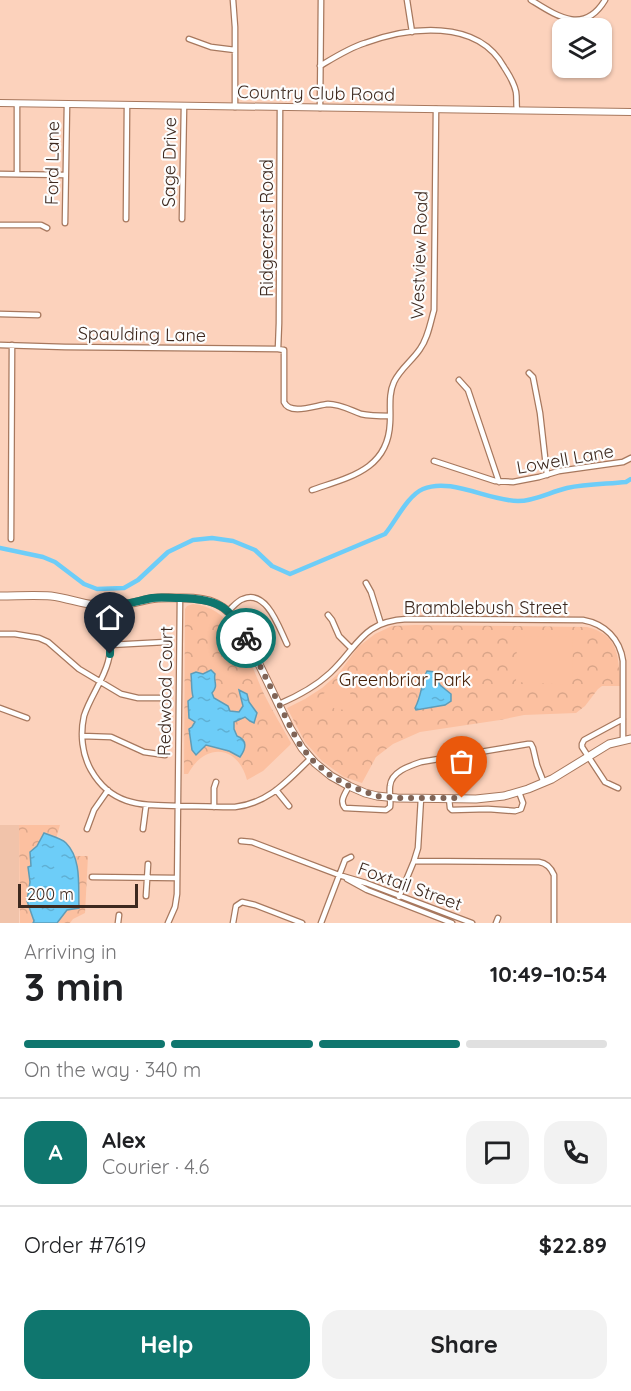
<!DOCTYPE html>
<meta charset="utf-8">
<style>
body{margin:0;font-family:Quicksand,sans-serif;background:#f2f2f2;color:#202124;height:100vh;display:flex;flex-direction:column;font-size:22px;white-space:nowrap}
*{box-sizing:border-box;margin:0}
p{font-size:20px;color:#757577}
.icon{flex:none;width:33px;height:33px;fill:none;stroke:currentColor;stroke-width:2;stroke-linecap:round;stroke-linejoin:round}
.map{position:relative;height:923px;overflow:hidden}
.drawer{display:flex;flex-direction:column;background:#fff;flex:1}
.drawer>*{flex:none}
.buttons{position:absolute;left:552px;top:18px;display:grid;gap:12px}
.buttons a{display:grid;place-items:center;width:60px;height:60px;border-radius:12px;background:#fff;box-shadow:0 2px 4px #0004;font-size:30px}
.scale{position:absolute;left:18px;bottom:15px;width:120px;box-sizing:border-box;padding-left:6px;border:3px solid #3d291f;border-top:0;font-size:16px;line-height:21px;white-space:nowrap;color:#3d291f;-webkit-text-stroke:4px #fdfdfd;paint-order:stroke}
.pin{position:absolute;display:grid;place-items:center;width:51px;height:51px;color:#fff;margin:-62px -26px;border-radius:50% 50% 50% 0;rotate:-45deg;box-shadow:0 0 6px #0007}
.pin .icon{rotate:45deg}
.courier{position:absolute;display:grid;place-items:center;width:60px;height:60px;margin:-30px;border:4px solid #0f766e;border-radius:50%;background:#fff;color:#222;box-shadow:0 2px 8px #0007}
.headline em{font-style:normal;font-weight:700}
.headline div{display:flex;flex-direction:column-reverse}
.headline{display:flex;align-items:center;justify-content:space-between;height:102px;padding:0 24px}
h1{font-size:39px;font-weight:700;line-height:45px}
.bar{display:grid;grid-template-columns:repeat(4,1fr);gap:9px 6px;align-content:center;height:72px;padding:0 24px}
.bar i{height:8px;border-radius:4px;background:#e0e0e0}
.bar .current{background:#0f766e}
.bar p{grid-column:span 4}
.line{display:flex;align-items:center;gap:15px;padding:0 24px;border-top:2px solid #e0e0e0}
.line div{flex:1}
.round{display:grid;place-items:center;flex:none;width:63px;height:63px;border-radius:18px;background:#f2f2f2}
.action{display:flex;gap:12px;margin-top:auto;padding:12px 24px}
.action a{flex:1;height:69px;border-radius:18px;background:#0f766e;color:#fff;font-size:24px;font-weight:700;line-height:69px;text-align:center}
.action a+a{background:#f2f2f2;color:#202124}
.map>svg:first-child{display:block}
.built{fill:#f1c3aa}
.park{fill:url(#park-crowns)}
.pitch{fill:#fcc0a0}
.water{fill:url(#water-ripples);stroke:#5f9cb7;stroke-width:1.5}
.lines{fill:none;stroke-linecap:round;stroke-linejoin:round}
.canal{stroke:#6dcdf8;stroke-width:4.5}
.minor-casing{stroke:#a7785e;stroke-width:7}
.tertiary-casing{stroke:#a7785e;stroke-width:8}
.secondary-casing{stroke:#a7785e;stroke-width:9}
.minor{stroke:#fff;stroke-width:4.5}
.tertiary{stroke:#fff;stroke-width:6}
.secondary{stroke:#fff;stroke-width:7}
.done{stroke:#806456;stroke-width:6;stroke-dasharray:0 10.8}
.route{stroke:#0f766e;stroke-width:8}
.labels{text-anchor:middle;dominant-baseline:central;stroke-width:4.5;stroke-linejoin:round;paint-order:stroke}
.street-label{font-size:18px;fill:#3d291f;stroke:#fdfdfd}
.park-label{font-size:18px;fill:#47220a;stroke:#fdfdfd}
</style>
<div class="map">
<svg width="631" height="923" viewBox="0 0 631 923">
<defs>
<pattern id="park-crowns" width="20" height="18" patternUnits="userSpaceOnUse" patternTransform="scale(1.5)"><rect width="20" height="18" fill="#fcc0a0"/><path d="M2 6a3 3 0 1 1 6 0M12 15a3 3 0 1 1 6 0" fill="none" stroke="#d9a589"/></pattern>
<pattern id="water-ripples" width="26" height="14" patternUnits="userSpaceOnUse" patternTransform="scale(1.5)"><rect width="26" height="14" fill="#6dcdf8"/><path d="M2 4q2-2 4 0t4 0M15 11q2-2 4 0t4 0" fill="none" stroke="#5fb0d4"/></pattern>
</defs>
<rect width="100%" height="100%" fill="#fcd2bc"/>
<path class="built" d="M0 825H19V923H0Z"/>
<path class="park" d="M193 604C237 608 248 660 264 694 272 710 282 727 291 743L290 745 263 771 247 780C238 745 205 742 188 774H184L185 609 187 606Z
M415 625 587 627C619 634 619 658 620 686H602L598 689 585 706 576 713 524 715 500 720 420 732 393 744 376 757 362 783 344 777 322 761 305 742 287 708 305 699 322 688 339 673 358 647 375 634 392 626Z
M19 825H60L51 856H88L85 913 73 919 70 923H20Z"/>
<path class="pitch" d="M517 636 573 637 572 685 516 682Z
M364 670 374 671C378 678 379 682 376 690L361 698 351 678Z
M341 683 345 685 355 701C339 716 332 711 323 694Z"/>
<path class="water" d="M211 670 215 674C213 682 219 685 212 693L214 698 228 706 230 711 239 712 243 706 239 690 247 694 249 702 257 713 254 723 250 721 245 717 234 722V729L237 736C248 740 246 749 240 757L229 751 206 745 196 755 192 750 189 729 192 727 195 722 189 718 188 701 193 697C191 689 192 683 191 674L196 672 203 674Z
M427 671 435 672 440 685 451 694V701L445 705 416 710 415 708C422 695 421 683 427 671Z
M44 833C51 836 61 838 66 843 82 859 78 887 79 908L67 910 57 923H33L34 921 27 901 30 882 28 867 31 866 30 852 37 846Z"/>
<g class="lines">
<path class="canal" d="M0 548 43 557 55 562 84 584 97 589 124 588 138 580 168 552 193 540 212 538 233 541 255 550 272 566 290 574 385 534C396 521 407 496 423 489 451 477 488 501 518 501 535 501 550 492 567 488 586 484 607 484 626 482L631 479"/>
<defs>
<path id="minor" d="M233 0 235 27V107
M407 0 412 32
M531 0C557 16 584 35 605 0
M189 39 211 47 235 50
M320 66C335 57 349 48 365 43 409 27 477 18 504 67 509 75 514 82 516 92 517 98 516 104 517 110
M320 108 321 0
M0 174 65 175
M17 174V104
M126 219 127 105
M182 219 184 106
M65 223 67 104
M0 225H41L47 228
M0 314 38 315
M0 345 65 347 278 349 284 350V402C290 416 316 405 328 404 340 404 350 410 361 414 370 416 380 416 390 416
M278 349 279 323 280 107
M529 373 533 377 540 413 547 475
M459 380 468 390 499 482
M434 461 495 481 513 482 539 477 559 471 623 462 631 458
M312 490C349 477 388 470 390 423 391 409 388 395 394 382 400 369 412 361 420 349 428 338 430 324 434 310L436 109
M11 539 12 345
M366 583 371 592 381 624
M111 606C111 624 113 644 108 662 103 681 90 697 84 716 80 734 82 754 91 770 112 807 143 805 179 806 198 806 216 807 235 807 269 803 287 781 311 758
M228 611C233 607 237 601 243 599 267 589 279 628 287 644
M328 615 332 620 339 636 351 648
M0 634H15L39 638 48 642 79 669 121 694 138 698H166
M110 645 166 642
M279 704C298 696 315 687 330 673 358 647 362 621 407 619L583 620C605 624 620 639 623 661V740
M0 708 27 718
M82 736 111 737 144 752 165 755
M349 786C345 794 339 801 345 808L386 810 390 807C391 800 389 793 390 786 391 772 409 766 421 762L528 744H531L533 748 537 765 544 783
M618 788 605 782 582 747V744L584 740 623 719
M276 790 289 806
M449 798 450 808 452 810 488 809 515 811 521 809 523 803 519 792
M214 807V788L216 782
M87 829 94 810 108 790
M143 829 146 806
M241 841 252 842 339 875 366 883 472 923
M414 861 539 862C547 863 551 868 554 875V923
M92 877 177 878
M347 879 367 890 452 923
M146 896 148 864
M399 897 414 861 418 848 421 798
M118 923 119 915
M168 923 175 907 177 894 180 598
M233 923 236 906 242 902 255 905 302 923
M321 923 345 860 351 857
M496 923 498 918"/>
<path id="tertiary" d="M0 103 631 112"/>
<path id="secondary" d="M0 596C17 596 34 595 51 596 69 598 86 606 105 606 121 607 135 602 150 599 161 597 172 598 183 598 210 598 225 603 241 627L290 728 302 748 315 763 331 776 349 786 365 793 377 796 397 798 476 799 504 796 528 789 552 779 609 744 631 739"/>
</defs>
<use href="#minor" class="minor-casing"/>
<use href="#tertiary" class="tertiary-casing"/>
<use href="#secondary" class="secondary-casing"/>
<use href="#minor" class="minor"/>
<use href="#tertiary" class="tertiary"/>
<use href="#secondary" class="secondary"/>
</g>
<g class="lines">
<path class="done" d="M246 638 298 742 311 759 331 776 349 786 377 796 396 798H462"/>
<path class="route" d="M110 654 111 606C125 605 138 601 152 598 161 597 171 598 180 598 216 599 230 605 246 638"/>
</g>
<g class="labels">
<g class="street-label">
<text transform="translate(316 93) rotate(1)">Country Club Road</text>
<text transform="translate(169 162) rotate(-89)">Sage Drive</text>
<text transform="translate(52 163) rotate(-89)">Ford Lane</text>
<text transform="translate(266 228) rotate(-90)">Ridgecrest Road</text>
<text transform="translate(419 255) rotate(-88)">Westview Road</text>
<text transform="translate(142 334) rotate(1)">Spaulding Lane</text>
<text transform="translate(565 459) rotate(-10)">Lowell Lane</text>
<text x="486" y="607">Bramblebush Street</text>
<text transform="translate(165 691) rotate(-89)">Redwood Court</text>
<text transform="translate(410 886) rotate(20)">Foxtail Street</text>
</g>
<g class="park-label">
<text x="405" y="679">Greenbriar Park</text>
</g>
</g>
</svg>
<div class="buttons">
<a><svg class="icon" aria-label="layers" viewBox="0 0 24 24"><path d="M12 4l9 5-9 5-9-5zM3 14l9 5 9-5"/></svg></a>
</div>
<div class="scale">200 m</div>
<div class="pin" style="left:462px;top:798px;background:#ea580c"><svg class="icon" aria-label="bag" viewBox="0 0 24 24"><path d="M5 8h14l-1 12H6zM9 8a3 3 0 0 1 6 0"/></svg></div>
<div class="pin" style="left:110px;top:654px;background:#1f2937"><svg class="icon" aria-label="home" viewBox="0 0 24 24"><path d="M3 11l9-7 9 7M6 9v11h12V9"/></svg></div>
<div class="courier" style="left:246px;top:638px"><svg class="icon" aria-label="bike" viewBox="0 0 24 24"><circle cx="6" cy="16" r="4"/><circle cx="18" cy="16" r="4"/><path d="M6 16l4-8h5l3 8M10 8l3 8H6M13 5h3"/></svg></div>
</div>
<section class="drawer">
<div class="headline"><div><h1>3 min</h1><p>Arriving in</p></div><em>10:49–10:54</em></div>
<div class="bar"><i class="current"></i><i class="current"></i><i class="current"></i><i></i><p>On the way · 340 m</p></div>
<div class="line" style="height:108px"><b class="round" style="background:#0f766e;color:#fff">A</b><div><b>Alex</b><p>Courier · 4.6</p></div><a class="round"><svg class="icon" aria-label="chat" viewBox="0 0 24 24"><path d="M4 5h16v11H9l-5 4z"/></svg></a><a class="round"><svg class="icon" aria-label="phone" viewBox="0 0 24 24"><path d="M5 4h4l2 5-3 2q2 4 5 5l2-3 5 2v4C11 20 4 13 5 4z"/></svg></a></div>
<div class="line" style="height:78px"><div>Order #7619</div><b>$22.89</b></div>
<div class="action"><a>Help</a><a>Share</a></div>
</section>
